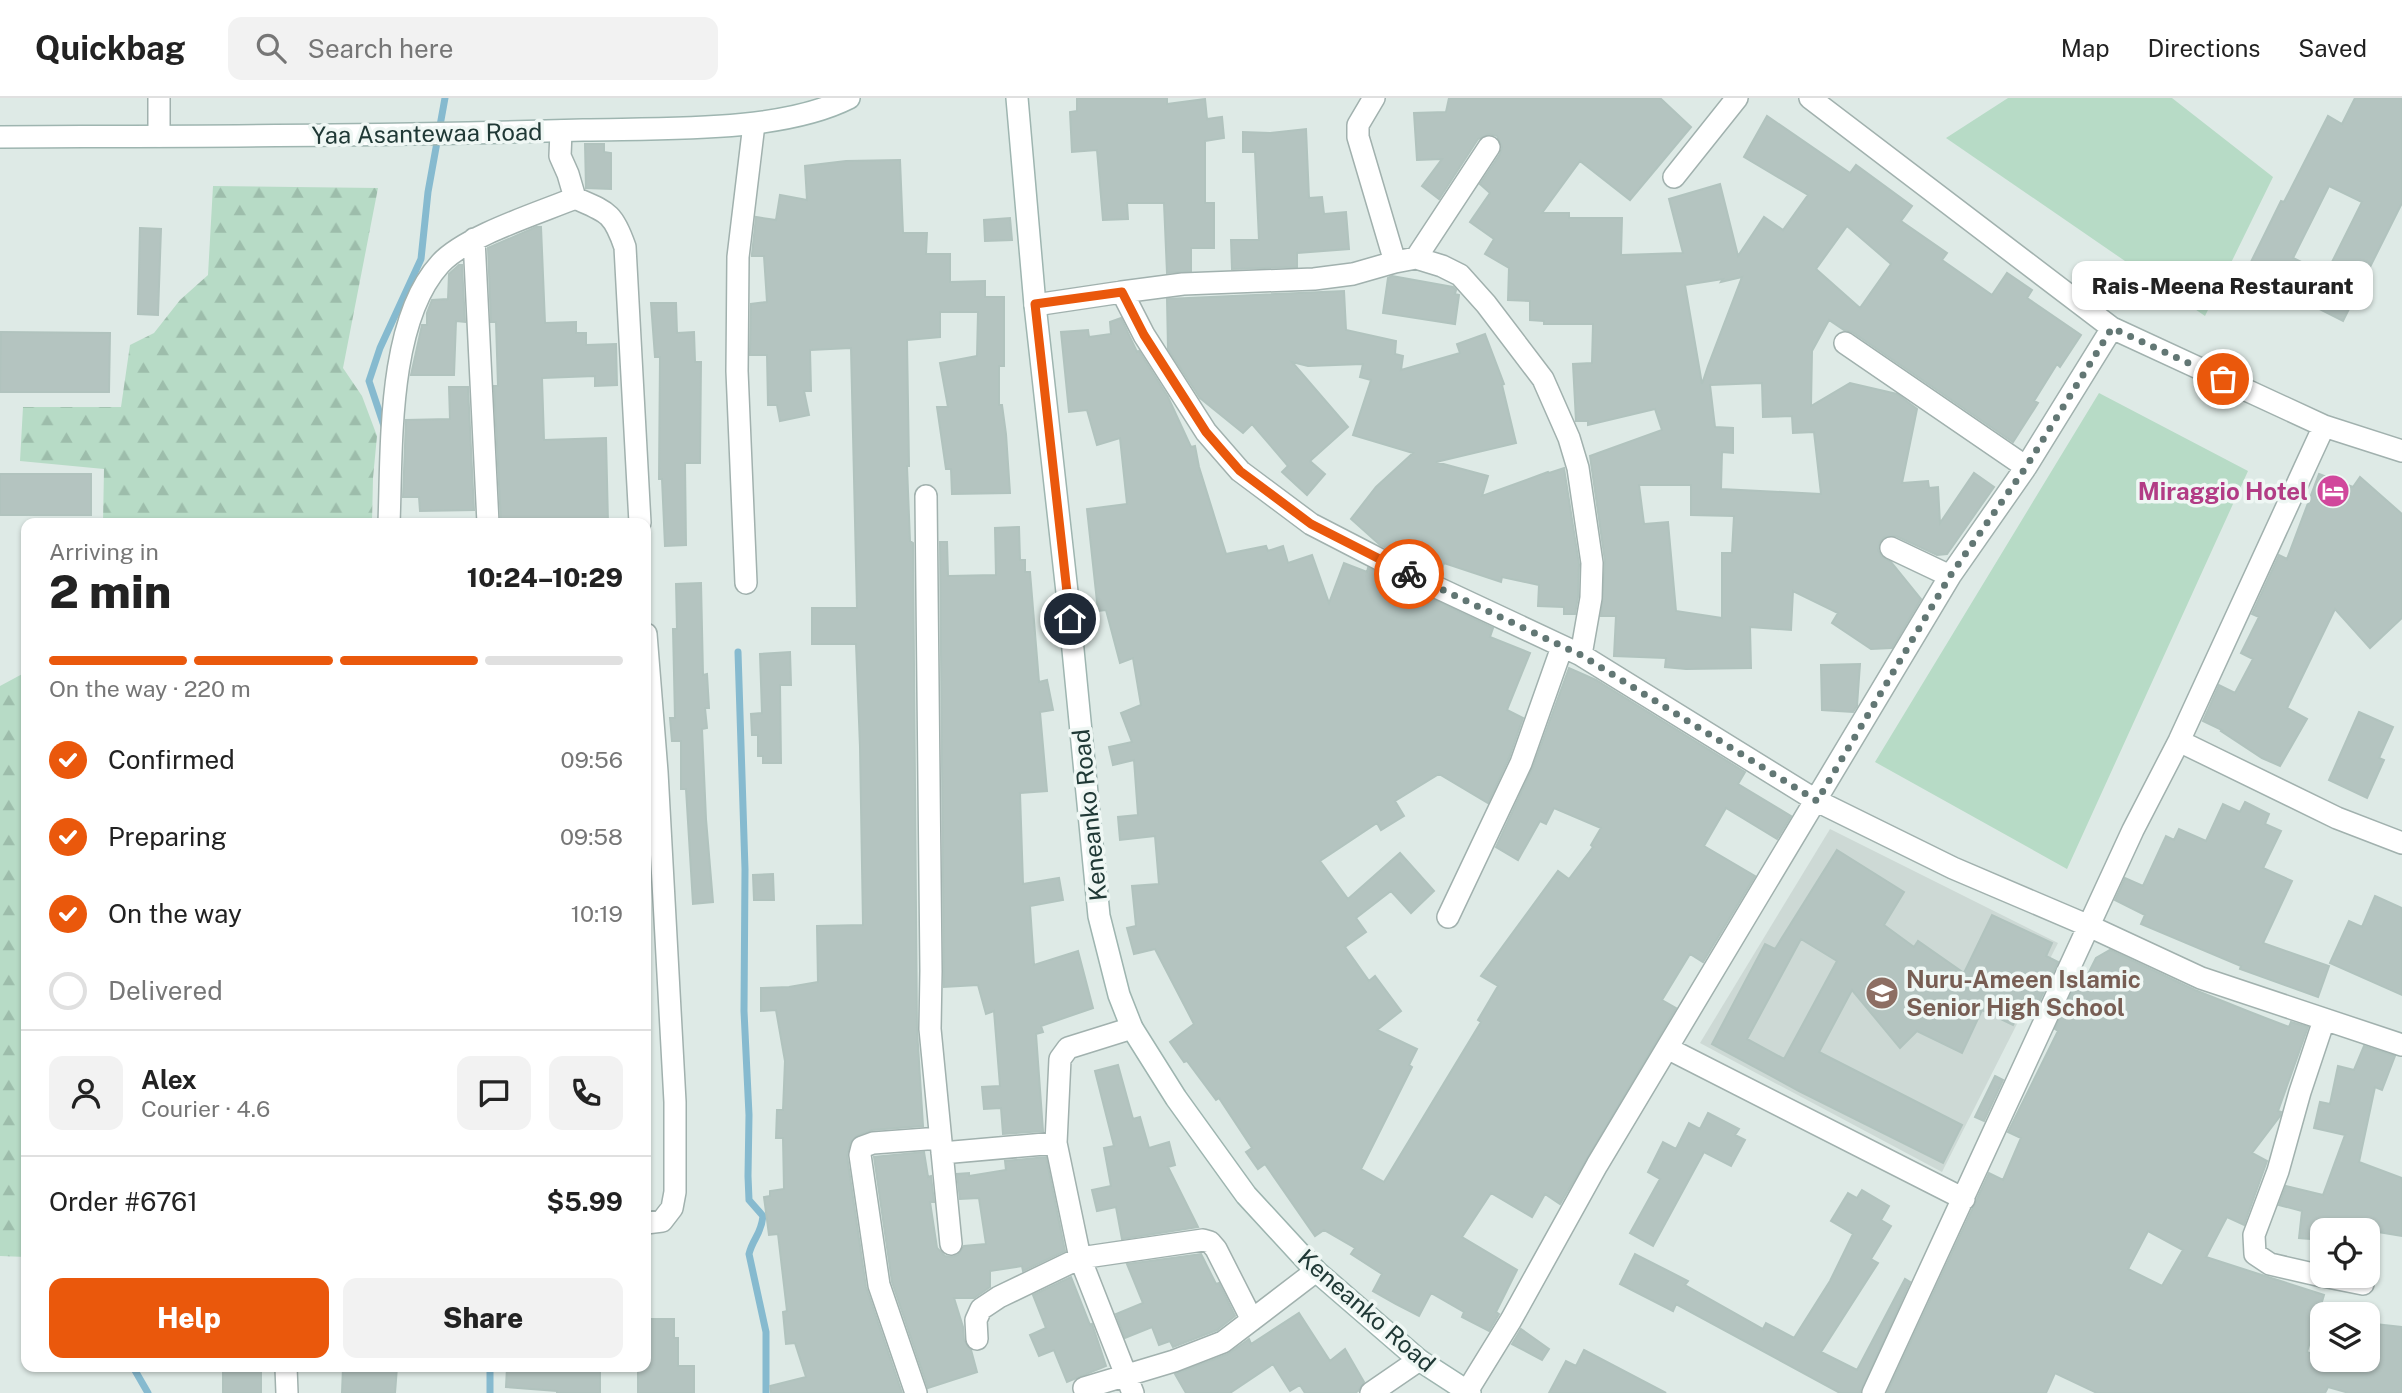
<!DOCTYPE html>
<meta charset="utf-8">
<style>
body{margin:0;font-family:"Public Sans",sans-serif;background:#f2f2f2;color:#222;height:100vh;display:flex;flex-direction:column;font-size:26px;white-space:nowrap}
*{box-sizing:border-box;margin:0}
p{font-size:23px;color:#767676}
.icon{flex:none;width:38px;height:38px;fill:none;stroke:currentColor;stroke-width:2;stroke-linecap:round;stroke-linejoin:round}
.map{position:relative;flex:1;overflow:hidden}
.panel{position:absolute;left:21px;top:420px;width:630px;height:854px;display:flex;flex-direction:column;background:#fff;border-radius:14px;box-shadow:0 2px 5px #0004}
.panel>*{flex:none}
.fabs{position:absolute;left:2310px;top:1120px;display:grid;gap:14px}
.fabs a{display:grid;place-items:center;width:70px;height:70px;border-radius:14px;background:#fff;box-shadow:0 2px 5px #0004;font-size:35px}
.pin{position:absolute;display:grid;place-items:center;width:60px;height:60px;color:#fff;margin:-30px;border:4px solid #fff;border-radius:50%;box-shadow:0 2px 7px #0007}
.courier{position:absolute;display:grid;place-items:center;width:70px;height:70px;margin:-35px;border:5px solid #ea580c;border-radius:50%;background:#fff;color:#222;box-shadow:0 2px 9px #0007}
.bubble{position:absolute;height:49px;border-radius:14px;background:#fff;box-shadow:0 2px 5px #0004;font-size:23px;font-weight:800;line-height:49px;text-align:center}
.head em{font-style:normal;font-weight:800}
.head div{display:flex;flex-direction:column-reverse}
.head{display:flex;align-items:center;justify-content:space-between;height:119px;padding:0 28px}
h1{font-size:46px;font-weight:800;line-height:52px}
.bar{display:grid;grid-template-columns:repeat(4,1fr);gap:10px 7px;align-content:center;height:84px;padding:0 28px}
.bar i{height:9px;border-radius:5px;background:#e0e0e0}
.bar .active{background:#ea580c}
.bar p{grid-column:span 4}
.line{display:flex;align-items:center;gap:18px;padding:0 28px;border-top:2px solid #e0e0e0}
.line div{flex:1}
.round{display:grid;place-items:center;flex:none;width:74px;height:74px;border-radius:14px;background:#f2f2f2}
ol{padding:0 28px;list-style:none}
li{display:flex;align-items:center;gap:21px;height:77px}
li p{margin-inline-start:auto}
li .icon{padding:7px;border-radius:50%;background:#ea580c;color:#fff;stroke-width:4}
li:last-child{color:#767676}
li i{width:38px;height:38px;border:4px solid #e0e0e0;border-radius:50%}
.button{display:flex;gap:14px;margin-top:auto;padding:14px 28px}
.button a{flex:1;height:80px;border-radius:14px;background:#ea580c;color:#fff;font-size:28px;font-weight:800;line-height:80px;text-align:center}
.button a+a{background:#f2f2f2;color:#222}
header{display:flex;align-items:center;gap:42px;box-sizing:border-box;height:98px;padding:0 35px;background:#fff;border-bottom:2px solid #e0e0e0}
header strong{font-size:33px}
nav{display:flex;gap:38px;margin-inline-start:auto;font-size:24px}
.search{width:490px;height:63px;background:#f2f2f2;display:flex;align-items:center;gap:18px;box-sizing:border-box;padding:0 24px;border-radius:14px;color:#767676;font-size:26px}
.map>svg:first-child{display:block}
.built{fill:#cdd9d5}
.green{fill:#b7dbc6}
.forest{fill:url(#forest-firs)}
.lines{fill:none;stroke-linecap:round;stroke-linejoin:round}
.stream{stroke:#86bacf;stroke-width:7}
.building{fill:#b4c4c0;stroke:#b1c3be;stroke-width:2;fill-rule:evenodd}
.street-casing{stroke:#a1b1ae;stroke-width:24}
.secondary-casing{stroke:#9eb5b0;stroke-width:24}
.street{stroke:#fff;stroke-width:21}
.secondary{stroke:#fff;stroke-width:21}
.done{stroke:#627774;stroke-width:7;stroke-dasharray:0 12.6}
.route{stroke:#ea580c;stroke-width:9}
.labels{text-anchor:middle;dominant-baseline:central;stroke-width:7;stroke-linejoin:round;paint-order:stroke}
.street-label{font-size:24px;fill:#203936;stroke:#eff7f4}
.hotel-label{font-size:24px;font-weight:bold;fill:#b23c85;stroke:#eff7f4;text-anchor:end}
.education-label{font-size:24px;font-weight:bold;fill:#785e54;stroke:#eff7f4;text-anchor:start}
</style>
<header>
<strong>Quickbag</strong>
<div class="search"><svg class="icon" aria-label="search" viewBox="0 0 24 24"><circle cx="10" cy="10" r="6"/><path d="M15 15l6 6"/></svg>Search here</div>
<nav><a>Map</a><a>Directions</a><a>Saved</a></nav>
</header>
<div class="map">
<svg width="2402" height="1295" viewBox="0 0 2402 1295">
<defs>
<pattern id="forest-firs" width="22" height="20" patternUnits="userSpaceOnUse" patternTransform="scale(1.75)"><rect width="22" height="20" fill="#b7dbc6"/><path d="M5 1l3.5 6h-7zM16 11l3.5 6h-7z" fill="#9dbdab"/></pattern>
</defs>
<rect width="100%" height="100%" fill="#deeae6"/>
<path class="built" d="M1830 731 2058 845 1942 1074 1700 945Z"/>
<path class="green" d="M2008 0H2172L2273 79 2205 218 1946 40Z
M2099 295 2248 373 2067 771 1875 664Z"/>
<path class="forest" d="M213 88 378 90 343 270 362 298 377 338 373 380 372 425H103L104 371 20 363 23 309H121L130 247 154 235 180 202 208 177Z
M26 574V1159L0 1158V588Z"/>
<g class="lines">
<path class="stream" d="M385 331 369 283 380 250 421 161 428 94 445 0
M738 554 745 771 744 913 749 1017 748 1078 749 1102 763 1118C761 1137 753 1140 749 1156L766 1234V1295
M133 1269 148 1295
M490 1269V1295"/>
</g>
<path class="building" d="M1077 0H1167V6L1205 1 1207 21 1222 19 1224 40 1205 43V105H1214V150H1191V173L1167 175 1164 105H1127L1128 121 1103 122 1097 52 1072 54 1070 14 1077 13Z
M1449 0H1660L1691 29 1630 102 1580 63 1542 115H1569V120H1622L1621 157 1683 155 1669 101 1720 86 1738 158 1764 119 1783 132 1808 97 1744 59 1767 18 1850 75 1856 67 1912 108 1901 123 1947 155 1942 162 1992 197 2007 175 2032 192 2027 200 2081 237 2060 269 2057 266 2034 303 2038 305 2013 344 1852 234 1844 232 1829 222 1812 253 1811 308 1850 285 1897 296 1917 311 1902 385 1928 383 1929 390 1938 389 1940 425 1974 375 1994 389 1947 456 1937 457 1896 438 1884 439 1880 444 1878 452 1881 458 1891 464 1921 501 1892 550 1871 551 1832 525 1838 515 1793 493 1791 532 1750 529 1751 570 1686 571 1665 569 1666 560 1614 558 1616 518H1601L1605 463 1590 358 1662 332 1655 311 1588 327V323H1576L1573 266 1592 265 1593 226H1544V223L1530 222V203L1508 202 1509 170 1485 156 1494 141 1470 124 1490 95 1480 86 1500 56 1502 49 1497 38 1489 36 1478 41 1439 101 1422 88 1442 61 1417 62 1414 15 1446 14ZM1847 128 1891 166 1860 210 1816 171ZM1742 179 1708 268 1702 286 1685 187 1723 181 1721 184ZM1762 285 1763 319 1792 318 1793 335 1814 334 1821 396 1721 391 1722 354 1733 355V330L1715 329 1710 287ZM1639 387H1691V417L1734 418 1732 455H1722V520L1676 513 1668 424 1644 426Z
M2355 0H2402V105L2343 223 2246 174 2281 103 2284 104 2328 18 2342 26ZM2329 88 2362 104 2326 176 2293 160Z
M1306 31 1309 100 1322 99 1324 116 1346 114 1349 151 1297 155V169L1232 171 1231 142H1259L1255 54H1243V34L1270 35Z
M585 46H604V54L611 55V91L586 90Z
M900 62 903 135H927L926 156H950V184L985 183V199H1004V268H999V307H1002L1006 336 1010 395 952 396 951 371H946L937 309H948L940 265 977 258 978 214H940V239L907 242 909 368H907L910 443 913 445 917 931 923 1028 872 1032 858 1037 850 1045 847 1058 866 1189 902 1295H771L770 1288 806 1279 795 1245 786 1246 783 1214 787 1213 778 1136 769 1137 764 1099 770 1098V1093L784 1091 783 1040H776L777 1012H783L785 963 776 912 761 913V890L789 889 818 884 817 828 863 827 860 649 856 546H812V510H857L851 250 810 252 811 293H804L809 317 780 323 777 307H768L767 257H750L751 206 767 204 764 158H752V156L756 119 776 122 780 97 807 102 805 68 846 63Z
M1010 120 1012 142 985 143 984 122Z
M536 129H541L545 225 576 224V235H586V247L616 246 617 287 595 288V278L542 280 544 342 606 340 608 425H501L494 288H498L496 224H491L488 150Z
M140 130 161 131 158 217 138 216Z
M459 167H462L465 224 456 223 454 277H411L422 227H427V215L432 202 448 201 449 176Z
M1392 178 1453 189 1456 192 1455 196 1459 197 1455 226 1383 215 1388 180Z
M1344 193 1346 232 1396 243 1395 256 1403 258 1401 272 1460 255 1457 246 1485 236 1504 286 1502 287 1516 345 1436 364 1488 378 1482 398 1548 374 1549 375 1564 370 1579 466 1578 499 1575 516H1564V509L1538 508 1539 487 1502 479 1501 484 1444 465 1440 476 1380 447 1351 421 1376 389 1413 355 1353 337 1371 282 1360 279 1363 266 1308 268 1292 264 1348 329 1310 363 1325 376 1307 397 1282 374 1288 368 1252 326 1243 335 1200 300 1168 251 1167 201Z
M651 205H676L677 235 694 234 695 264H701L700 365H685L686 447 665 448 662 381H659L660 259H655Z
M1121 220 1137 254 1139 253 1168 299 1191 349 1195 348 1199 369 1226 456 1266 448 1268 453 1283 448 1288 465 1312 457 1329 505 1344 465 1367 474 1368 470 1493 530 1490 539 1530 555 1507 612 1523 620 1509 660 1488 705 1439 676 1395 703 1404 718 1381 732 1377 725 1320 763 1348 801 1400 755 1434 793 1411 815 1391 793 1356 820 1366 834 1345 849 1369 883 1375 878 1401 913 1377 932 1417 951 1409 967 1412 969 1361 1071 1384 1084 1481 924 1478 922 1498 888 1481 878 1558 773 1569 781 1593 749 1591 747 1601 730 1554 710 1546 726 1540 723 1518 762 1496 749 1533 669 1569 570 1596 582 1745 674 1738 686 1791 718 1777 741 1726 710 1704 748 1755 778 1703 864 1690 856 1662 902 1676 910 1560 1106 1545 1096 1532 1119 1491 1095 1462 1139 1517 1172 1496 1214 1499 1216 1489 1233 1462 1219 1464 1214 1431 1195 1419 1218 1396 1206 1373 1193 1382 1176 1351 1156 1355 1150 1324 1132 1315 1138 1265 1066 1258 1071 1246 1054 1252 1050 1219 1000 1216 1002 1187 963 1184 964 1170 944 1194 926 1155 851 1134 856 1127 830 1136 828 1132 788 1159 786 1155 738 1120 742 1118 719 1138 717 1134 662 1113 667 1109 649 1132 644 1121 615 1141 607 1133 560 1120 565 1106 512 1098 513 1087 411 1127 406 1120 340 1097 347 1087 312 1069 314 1061 234 1088 232 1089 239 1111 236 1110 224Z
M1 234 110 235 109 294H0Z
M449 289H468L474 412 420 413 419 399H403L406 322 450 321Z
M0 376H91V417H0Z
M2319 376 2353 389 2360 379 2402 416V520L2370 550 2335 511 2287 610 2307 621 2280 668 2262 660 2221 633 2222 632 2203 623 2219 587 2235 595 2253 561 2241 555 2259 519 2252 516 2279 457 2287 461Z
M1019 429 1020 462H1025V474H1030L1039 584 1047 582 1053 612 1040 614 1047 693 1020 695 1023 786 1059 780 1063 802 1030 808 1034 867 1078 853 1093 910 1041 928 1043 934 1036 936 1043 1033 1003 1036 1001 1010 984 1011 982 989 1000 988 994 913 986 916 978 887 944 889 940 444H947L948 478 996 477 995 430Z
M701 485 703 577 707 576 709 610H705L707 630 702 631 706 721 713 804 693 806 686 691H681V643H672L670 620H675L673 531H677L676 486Z
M790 554 791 587H780L781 665H763V658H758V637H752L751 616 762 615 760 556Z
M1860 566 1857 608 1853 614 1822 612 1821 567Z
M2359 614 2393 629 2379 660 2384 662 2367 700 2329 682Z
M2245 704 2269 716 2265 726 2281 733 2263 770 2292 783 2263 845 2329 868 2318 899 2240 871 2241 868 2141 826 2145 817 2115 802 2125 780 2143 788 2166 738 2174 742 2179 731 2206 743 2223 706 2240 714Z
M1837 752 1904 794 1884 827 1914 849 1918 843 1964 875 1992 817 2052 845 2046 858 2058 864 2031 921 2019 916 2013 927 1982 912 1962 955 1917 933 1900 950 1852 892 1819 954 1962 1027 1943 1065 1799 993 1712 946 1765 846 1775 851ZM1801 841 1837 863 1784 961 1747 941Z
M773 776 774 802H754L753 777Z
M2375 798 2402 810V897L2330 865 2349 823 2362 829Z
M2110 852 2195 892 2250 914 2289 929 2291 924 2308 929 2278 1013 2281 1014 2280 1018 2252 1055 2267 1063 2244 1127 2227 1119 2206 1159 2324 1197 2307 1254 2322 1260V1262H2372L2376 1226 2402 1229V1295H2349L2328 1289 2325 1295H2097L2055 1275 2046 1295H1887L1989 1075 2003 1082 2021 1040 2008 1034 2058 933 2055 931 2081 875 2087 878 2096 860ZM2148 1133 2183 1152 2162 1188 2128 1171Z
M2364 948 2395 958 2382 992 2375 989 2359 1064 2402 1080V1138L2342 1128 2341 1132H2322V1142L2299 1140 2302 1113 2279 1107 2286 1088 2323 1097 2345 1037 2314 1030 2320 1004 2330 1006 2338 968 2354 972Z
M1118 967 1133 1021 1140 1019 1149 1050 1169 1044 1175 1067 1168 1069 1198 1129 1122 1141 1116 1109 1097 1113 1092 1092 1111 1088 1104 1050 1114 1048 1095 973Z
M1995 978 2003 982 1984 1023 1975 1019Z
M1708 1015 1739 1031 1735 1037 1745 1042 1731 1068 1704 1054 1653 1148 1630 1135 1660 1081 1648 1074 1663 1044 1676 1051 1689 1025 1700 1031Z
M924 1054 928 1079 931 1078 934 1104H930L937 1150 945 1158 952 1159 958 1157 964 1148 986 1146 979 1100 960 1101 957 1076 969 1075V1078L1006 1072 1005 1063 1046 1059 1065 1153 1023 1173 1022 1168 990 1173V1189L974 1200H954L963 1229 964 1242 971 1252 977 1274 928 1290 892 1184 874 1059Z
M1862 1092 1889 1108 1881 1122 1891 1128 1871 1161 1878 1165 1821 1254 1857 1272 1905 1181 1910 1184 1860 1295H1840L1676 1206 1673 1213 1620 1186 1635 1156 1688 1183 1685 1187 1763 1231 1766 1225 1794 1240 1830 1183 1853 1136 1831 1123 1848 1095 1857 1100Z
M1201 1156 1216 1186 1219 1185 1235 1218 1217 1232 1173 1249 1170 1243 1159 1247 1152 1229 1125 1240 1116 1216 1143 1205 1127 1166Z
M1071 1179 1090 1227 1092 1226 1106 1268 1067 1284 1054 1252 1039 1258 1030 1237 1046 1230 1033 1197Z
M1299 1215 1330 1263 1345 1251 1364 1284 1358 1293 1355 1295H1305L1300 1287 1290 1293 1273 1266 1230 1295H1186L1175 1276 1228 1256 1249 1241 1251 1246Z
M646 1221H674V1240H678V1268H694V1295H638V1269H646Z
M1521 1231 1549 1251 1542 1262 1512 1246Z
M1584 1252 1666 1295H1549L1566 1263 1576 1268Z
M223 1269H261V1295H223Z
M343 1269H397L395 1295H342Z
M507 1269H600V1295H557V1293L506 1289Z"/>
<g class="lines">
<defs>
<path id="street" d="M1374 0 1358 27V39L1395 164
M1810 0 2112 230 2324 328 2402 353
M561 33 560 58 568 76 575 100C607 114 613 114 625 149L640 425
M159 38V0
M1674 79 1737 0
M474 141 488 425
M1416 160 1489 49
M1122 194 1183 186 1314 181 1353 176 1395 164 1416 160 1442 168 1460 177 1486 206 1543 281 1569 340 1578 370 1592 465 1591 500 1581 557
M1035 207 1122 194 1144 237 1206 334 1240 373 1311 426 1404 474 1581 557 1817 703 1953 770 2089 828 2201 880 2402 947
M1845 245 2026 369
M926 398 931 873 930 931 951 1146
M389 425C392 350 387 224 440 166 465 138 539 115 575 100
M1891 450 1950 478
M746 485 737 273 738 159 754 26
M646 536 657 674 675 1004V1094L672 1110 662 1123 646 1125
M2179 643 2337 720 2402 745
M1448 819 1521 665 1562 549
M1132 930 1068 950 1060 961 1056 1045 1080 1160 1133 1295
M1667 950 1964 1101
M942 1055 1056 1045
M2322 1178 2270 1166 2255 1156 2254 1137 2278 1073 2300 994 2324 922
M2323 1178 2363 1186
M977 1241 976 1222 981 1211 999 1199 1080 1160 1203 1142 1210 1144 1216 1151 1252 1222
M286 1269 287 1295
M1084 1290 1174 1263 1223 1244 1316 1173
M916 1295 879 1187 860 1057 862 1049 873 1045 940 1040
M1371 1295 1419 1262
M1466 1295 1511 1222 1597 1067 1667 950 1950 478 2026 369 2112 230
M1873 1295 2133 732 2179 643 2324 328"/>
<path id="secondary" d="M1017 0 1035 207 1070 521 1099 818 1119 897 1132 930 1176 1000 1246 1097 1316 1173 1419 1262 1470 1295
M0 39C194 38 389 38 583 32 661 30 780 35 849 0"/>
</defs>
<use href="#street" class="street-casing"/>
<use href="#secondary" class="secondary-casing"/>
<use href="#street" class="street"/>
<use href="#secondary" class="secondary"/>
</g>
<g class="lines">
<path class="done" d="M1409 476 1581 557 1817 703 1950 478 2026 369 2112 230 2223 281"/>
<path class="route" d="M1070 521 1035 206 1122 194 1144 237 1206 334 1240 373 1311 426 1409 476"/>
</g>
<defs>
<symbol id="hotel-disc" viewBox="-11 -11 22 22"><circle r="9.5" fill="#d1479c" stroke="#eff7f4"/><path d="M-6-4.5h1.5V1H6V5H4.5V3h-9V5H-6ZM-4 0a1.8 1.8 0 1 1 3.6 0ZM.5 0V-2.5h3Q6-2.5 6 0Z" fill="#fff"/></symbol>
<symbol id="school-disc" viewBox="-11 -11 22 22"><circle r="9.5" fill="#8d6e63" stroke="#eff7f4"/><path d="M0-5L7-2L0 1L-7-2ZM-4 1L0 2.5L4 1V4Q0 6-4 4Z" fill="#fff"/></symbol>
</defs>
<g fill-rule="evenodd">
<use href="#hotel-disc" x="2314" y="374" width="38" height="38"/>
<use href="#school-disc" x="1863" y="876" width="38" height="38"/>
</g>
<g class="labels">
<g class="street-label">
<text transform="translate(427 35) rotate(-1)">Yaa Asantewaa Road</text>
<text transform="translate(1089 717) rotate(-96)">Keneanko Road</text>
<text transform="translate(1367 1212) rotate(41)">Keneanko Road</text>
</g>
<g class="hotel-label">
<text x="2308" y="393">Miraggio Hotel</text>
</g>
<g class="education-label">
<text x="1906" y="881">Nuru-Ameen Islamic<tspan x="1906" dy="28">Senior High School</tspan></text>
</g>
</g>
</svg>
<div class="fabs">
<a><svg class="icon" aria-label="locate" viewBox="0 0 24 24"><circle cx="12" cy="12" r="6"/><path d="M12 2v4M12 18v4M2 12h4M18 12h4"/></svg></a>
<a><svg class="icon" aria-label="layers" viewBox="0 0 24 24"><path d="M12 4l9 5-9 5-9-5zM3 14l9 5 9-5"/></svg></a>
</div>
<div class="pin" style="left:2223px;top:281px;background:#ea580c"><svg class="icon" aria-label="bag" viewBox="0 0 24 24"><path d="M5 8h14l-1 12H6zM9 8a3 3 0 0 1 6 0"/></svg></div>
<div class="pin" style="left:1070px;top:521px;background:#1f2937"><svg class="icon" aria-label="home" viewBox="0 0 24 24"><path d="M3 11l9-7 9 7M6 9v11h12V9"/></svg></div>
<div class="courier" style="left:1409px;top:476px"><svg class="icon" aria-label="bike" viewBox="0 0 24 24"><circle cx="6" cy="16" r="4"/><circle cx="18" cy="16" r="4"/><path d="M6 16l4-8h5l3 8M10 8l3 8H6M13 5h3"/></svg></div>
<div class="bubble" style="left:2072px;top:163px;width:301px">Rais-Meena Restaurant</div>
<section class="panel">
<div class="head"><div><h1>2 min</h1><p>Arriving in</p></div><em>10:24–10:29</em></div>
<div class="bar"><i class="active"></i><i class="active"></i><i class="active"></i><i></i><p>On the way · 220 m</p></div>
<ol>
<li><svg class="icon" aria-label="check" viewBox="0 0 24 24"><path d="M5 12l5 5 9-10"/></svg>Confirmed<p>09:56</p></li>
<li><svg class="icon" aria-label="check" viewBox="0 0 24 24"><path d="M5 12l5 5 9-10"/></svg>Preparing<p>09:58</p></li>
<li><svg class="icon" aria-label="check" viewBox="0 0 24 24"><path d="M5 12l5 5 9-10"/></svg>On the way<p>10:19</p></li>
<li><i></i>Delivered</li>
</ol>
<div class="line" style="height:126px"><a class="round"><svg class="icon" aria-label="person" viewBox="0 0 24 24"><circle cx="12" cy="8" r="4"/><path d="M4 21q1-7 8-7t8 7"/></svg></a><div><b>Alex</b><p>Courier · 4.6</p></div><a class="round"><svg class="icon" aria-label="chat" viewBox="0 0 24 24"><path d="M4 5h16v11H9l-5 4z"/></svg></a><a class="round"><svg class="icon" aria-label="phone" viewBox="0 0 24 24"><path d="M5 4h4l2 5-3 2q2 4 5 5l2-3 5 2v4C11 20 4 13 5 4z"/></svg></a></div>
<div class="line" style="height:91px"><div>Order #6761</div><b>$5.99</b></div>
<div class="button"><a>Help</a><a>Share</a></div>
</section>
</div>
